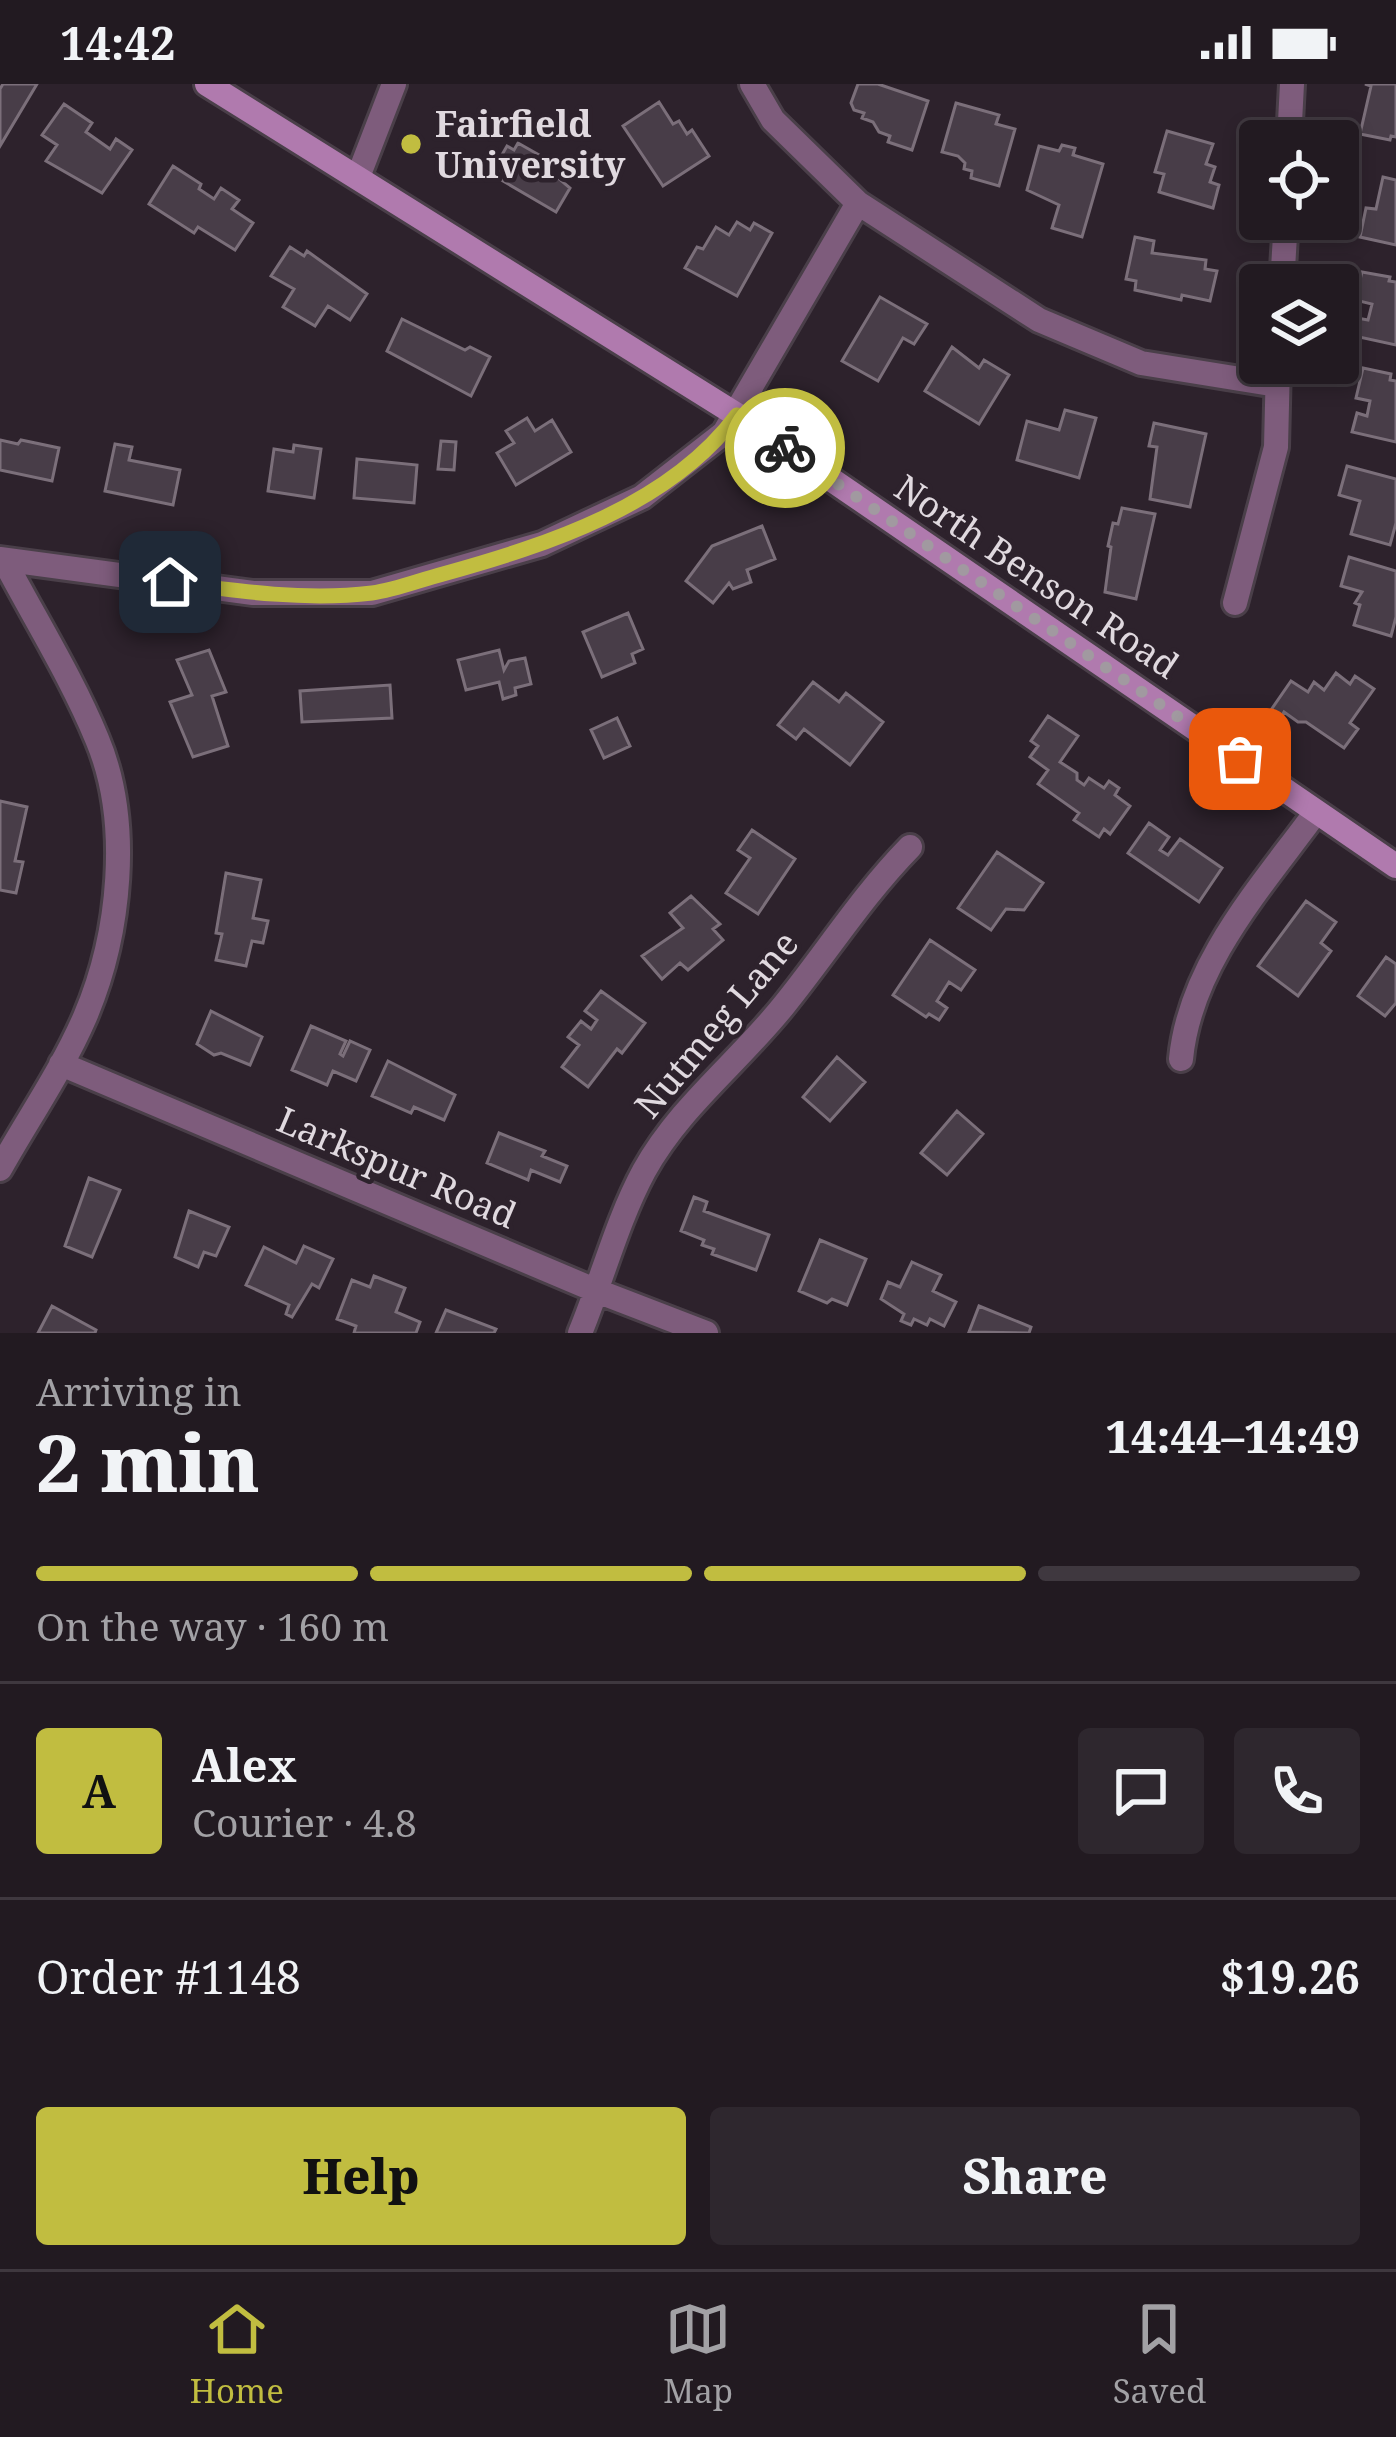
<!DOCTYPE html>
<meta charset="utf-8">
<style>
body{margin:0;font-family:"Noto Serif",serif;background:#2e272e;color:#f1f3f6;height:100vh;display:flex;flex-direction:column;font-size:45px;white-space:nowrap}
*{box-sizing:border-box;margin:0}
p{font-size:39px;color:#a2a1a5}
.icon{flex:none;width:66px;height:66px;fill:none;stroke:currentColor;stroke-width:2;stroke-linecap:round;stroke-linejoin:round}
.map{position:relative;height:1249px;overflow:hidden}
.details{display:flex;flex-direction:column;background:#221a21;flex:1}
.details>*{flex:none}
.fabs{position:absolute;left:1239px;top:36px;display:grid;gap:24px}
.fabs a{display:grid;place-items:center;width:120px;height:120px;border-radius:12px;background:#221a21;box-shadow:0 6px 18px #0003,0 0 0 3px #3f383f;font-size:60px}
.pin{position:absolute;display:grid;place-items:center;width:102px;height:102px;color:#fff;margin:-51px;border-radius:24px;box-shadow:0 6px 18px #0006}
.courier{position:absolute;display:grid;place-items:center;width:120px;height:120px;margin:-60px;border:9px solid #c1bd40;border-radius:50%;background:#fff;color:#222;box-shadow:0 3px 15px #0007}
.head em{font-style:normal;font-weight:800}
.head div{display:flex;flex-direction:column-reverse}
.head{display:flex;align-items:center;justify-content:space-between;height:204px;padding:0 36px}
h1{font-size:78px;font-weight:800;line-height:90px}
.bar{display:grid;grid-template-columns:repeat(4,1fr);gap:18px 12px;align-content:center;height:144px;padding:0 36px}
.bar i{height:15px;border-radius:9px;background:#3f383f}
.bar .current{background:#c1bd40}
.bar p{grid-column:span 4}
.line{display:flex;align-items:center;gap:30px;padding:0 36px;border-top:3px solid #3f383f}
.line div{flex:1}
.round{display:grid;place-items:center;flex:none;width:126px;height:126px;border-radius:12px;background:#2e272e}
.button{display:flex;gap:24px;margin-top:auto;padding:24px 36px}
.button a{flex:1;height:138px;border-radius:12px;background:#c1bd40;color:#111;font-size:48px;font-weight:800;line-height:138px;text-align:center}
.button a+a{background:#2e272e;color:#f1f3f6}
.status{display:flex;justify-content:space-between;align-items:center;height:84px;padding:0 60px;background:#221a21;direction:ltr}
.status svg{height:33px;fill:currentColor}
.menu{display:flex;justify-content:space-around;align-items:center;height:168px;border-top:3px solid #3f383f;background:#221a21;font-size:33px;color:#a2a1a5}
.menu a{display:grid;justify-items:center;gap:6px}
.menu .current{color:#c1bd40}
.map>svg:first-child{display:block}
.building{fill:#483d48;stroke:#7b6f7a;stroke-width:3}
.lines{fill:none;stroke-linecap:round;stroke-linejoin:round}
.street-casing{stroke:#4a3f49;stroke-width:30}
.secondary-casing{stroke:#4a3f49;stroke-width:30}
.street{stroke:#7e5c7c;stroke-width:24}
.secondary{stroke:#b07aae;stroke-width:24}
.done{stroke:#a199a0;stroke-width:12;stroke-dasharray:0 21.6}
.route{stroke:#c1bd40;stroke-width:15}
.poi-dot{fill:#c1bd40;stroke:#2d222c;stroke-width:4.5}
.labels{text-anchor:middle;dominant-baseline:central;stroke-width:9;stroke-linejoin:round;paint-order:stroke}
.poi-label{font-size:36px;font-weight:bold;fill:#e0d9df;stroke:#2d222c;text-anchor:start}
.street-label{font-size:36px;fill:#e0d9df;stroke:#2d222c}
</style>
<div class="status"><b>14:42</b><svg viewBox="0 0 49 12"><path d="M0 12V9h3v3zM5 12V6h3v6zM10 12V3h3v9zM15 12V0h3v12zM26 1h20v11H26zM47 4h2v5h-2z"/></svg></div>
<div class="map">
<svg width="1396" height="1249" viewBox="0 0 1396 1249">
<rect width="100%" height="100%" fill="#2d222c"/>
<path class="building" d="M3 0H37L0 62V5Z
M858 0H878L928 17 912 66 888 58 890 52 879 48 873 38 862 34 864 29 854 26 851 19Z
M1396 0V53L1391 52 1390 56 1360 50 1371 2 1365 0Z
M659 18 673 40 679 37 687 50 692 46 709 72 663 102 623 42Z
M956 19 999 31 996 40 1015 45 999 102 971 94 972 87 964 85 965 79 958 72 942 68Z
M64 20 92 39 86 48 110 65 116 55 132 66 102 109 46 77 57 61 42 51Z
M1167 47 1213 60 1206 80 1215 83 1210 98 1219 101 1213 124 1159 108 1164 90 1155 88Z
M518 59 555 80 550 87 570 104 556 128 491 90 507 62 514 66Z
M1062 61 1075 64 1073 71 1103 80 1082 153 1052 144 1059 121 1027 106 1039 62 1059 67Z
M173 82 201 100 199 105 214 115 221 104 239 116 232 125 253 139 235 166 198 143 194 149 149 120Z
M1383 93 1396 96V161L1360 153 1366 124 1376 125Z
M737 138 750 146 754 139 772 149 737 212 685 184 697 163 703 165 716 143 729 151Z
M1135 153 1154 157 1152 169 1206 176 1205 185 1217 187 1210 217 1182 211 1181 216 1135 206 1136 197 1126 195Z
M290 163 304 172 307 167 367 210 350 236 328 222 315 242 283 223 294 205 271 192Z
M1362 188 1390 193 1389 197 1396 198V261L1359 253 1354 245 1357 234 1368 236 1372 220 1355 216Z
M880 213 927 240 914 260 903 254 878 297 842 277Z
M402 235 465 266 470 263 490 273 471 312 387 267Z
M952 263 979 284 984 276 1009 291 979 340 925 307Z
M1363 284 1391 290 1390 296 1396 297V358L1352 348 1357 329 1367 332 1370 317 1356 314Z
M1065 326 1096 334 1079 394 1017 376 1027 337 1059 346Z
M527 334 535 347 552 336 571 368 516 401 497 369 514 359 506 347Z
M1154 339 1206 350 1190 423 1150 415 1157 363 1149 362Z
M0 356 18 360 21 356 59 364 52 397 0 386Z
M441 357 456 358 454 386 438 385Z
M115 360 132 363 129 376 180 386 173 421 105 407Z
M294 361 321 365 314 414 268 407 274 365 293 368Z
M357 375 417 381 414 419 354 414Z
M1347 382 1396 395V439L1390 461 1351 450 1360 417 1339 411Z
M1122 424 1155 430 1136 515 1105 508 1111 463 1108 462 1113 439 1118 440Z
M762 442 775 475 747 486 751 498 733 505 729 499 713 519 686 497 712 462Z
M1349 473 1396 487V533L1391 552 1354 541 1360 521 1355 519 1362 508 1341 502Z
M628 529 643 565 632 570 635 579 602 593 583 548Z
M209 566 226 608 212 612 228 662 193 673 170 618 192 611 177 576Z
M499 566 504 586 509 577 525 574 531 600 515 604 516 611 503 615 499 598 466 606 458 576Z
M1336 589 1350 600 1355 592 1374 605 1350 639 1358 645 1344 664 1306 638H1298L1284 628 1281 633 1271 626 1291 597 1308 608 1314 598 1324 606Z
M813 598 839 618 846 609 883 638 850 681 804 645 796 655 778 641Z
M390 601 392 634 302 638 300 607Z
M1048 632 1078 652 1060 678 1077 689V696L1084 701 1089 694 1104 704 1109 697 1119 704 1115 711 1130 722 1110 750 1104 745 1099 753 1074 736 1079 729 1038 700 1048 686 1030 673 1038 662 1031 657Z
M617 634 630 662 604 674 591 646Z
M0 717 27 723 15 777 23 778 16 809 0 806Z
M1149 739 1169 753 1160 766 1168 771 1180 755 1222 784 1199 818 1128 769Z
M752 746 795 775 758 830 726 809 750 774 738 766Z
M997 768 1043 799 1024 826 1006 825 991 846 958 824Z
M226 789 261 796 253 834 268 837 263 859 252 857 246 882 216 876 222 850 216 849Z
M691 812 720 840 713 845 723 856 688 886 680 879 662 895 642 872 683 844 670 829Z
M1306 817 1336 838 1321 859 1331 867 1298 912 1258 882Z
M930 856 975 886 961 906 949 898 937 917 947 924 939 936 929 930 926 933 893 911Z
M1386 873 1396 880V919L1385 932 1358 912Z
M601 907 645 939 622 969 617 965 588 1003 562 983 579 961 568 953 581 937 591 945 597 936 585 927Z
M211 927 262 953 250 981 221 969 214 971 197 960Z
M311 942 346 957 340 970 343 972 350 957 370 966 356 997 333 987 327 1001 292 986Z
M837 973 865 998 830 1037 803 1013Z
M388 977 455 1011 444 1036 414 1023 411 1029 372 1012Z
M957 1027 983 1050 947 1091 921 1069Z
M499 1049 545 1067 542 1072 567 1082 560 1098 531 1086 528 1096 487 1079Z
M89 1094 120 1106 92 1173 65 1162Z
M694 1113 707 1118 704 1127 769 1151 756 1186 712 1170 714 1165 702 1161 704 1156 681 1147Z
M189 1127 229 1143 216 1172 204 1168 198 1183 175 1173Z
M820 1156 866 1175 847 1221 832 1215 827 1219 799 1207Z
M304 1162 333 1175 319 1204 312 1200 292 1233 286 1230 289 1221 246 1201 264 1163 296 1179Z
M912 1178 941 1191 933 1207 956 1218 944 1242 930 1235 927 1241 914 1235 911 1241 901 1237 904 1230 881 1215 888 1198 900 1203Z
M374 1192 405 1204 396 1228 420 1238 416 1249H354L356 1242 337 1235 352 1196 370 1203Z
M52 1222 96 1246 95 1249H38Z
M979 1222 1031 1243 1029 1249 969 1248Z
M446 1226 496 1245 494 1249H436Z"/>
<g class="lines">
<defs>
<path id="street" d="M752 0 773 36 858 119 1039 236 1141 279 1277 301
M1289 57 1292 0
M358 93 394 0
M1282 201 1286 135
M0 475 253 509H372L542 460 642 413 724 349 858 119
M1235 519 1276 363 1278 279
M1181 975C1190 880 1262 802 1316 728
M61 980 597 1207 706 1249
M0 1085C28 1035 62 986 85 933 120 851 132 738 97 655 72 594 35 535 4 476
M580 1249C602 1196 617 1137 644 1087 680 1022 739 978 785 920 827 868 863 811 910 763"/>
<path id="secondary" d="M207 0 737 331 1396 782"/>
</defs>
<use href="#street" class="street-casing"/>
<use href="#secondary" class="secondary-casing"/>
<use href="#street" class="street"/>
<use href="#secondary" class="secondary"/>
</g>
<g class="lines">
<path class="done" d="M785 364 1240 675"/>
<path class="route" d="M170 498C236 507 305 517 372 509 395 506 420 496 443 490 547 461 669 422 737 331L785 364"/>
</g>
<circle class="poi-dot" cx="411" cy="60" r="12"/>
<g class="labels">
<g class="poi-label">
<text x="435" y="39">Fairfield<tspan x="435" dy="41">University</tspan></text>
</g>
<g class="street-label">
<text transform="translate(1037 492) rotate(34)">North Benson Road</text>
<text transform="translate(716 940) rotate(-50)">Nutmeg Lane</text>
<text transform="translate(397 1083) rotate(23)">Larkspur Road</text>
</g>
</g>
</svg>
<div class="fabs">
<a><svg class="icon" aria-label="locate" viewBox="0 0 24 24"><circle cx="12" cy="12" r="6"/><path d="M12 2v4M12 18v4M2 12h4M18 12h4"/></svg></a>
<a><svg class="icon" aria-label="layers" viewBox="0 0 24 24"><path d="M12 4l9 5-9 5-9-5zM3 14l9 5 9-5"/></svg></a>
</div>
<div class="pin" style="left:1240px;top:675px;background:#ea580c"><svg class="icon" aria-label="bag" viewBox="0 0 24 24"><path d="M5 8h14l-1 12H6zM9 8a3 3 0 0 1 6 0"/></svg></div>
<div class="pin" style="left:170px;top:498px;background:#1f2937"><svg class="icon" aria-label="home" viewBox="0 0 24 24"><path d="M3 11l9-7 9 7M6 9v11h12V9"/></svg></div>
<div class="courier" style="left:785px;top:364px"><svg class="icon" aria-label="bike" viewBox="0 0 24 24"><circle cx="6" cy="16" r="4"/><circle cx="18" cy="16" r="4"/><path d="M6 16l4-8h5l3 8M10 8l3 8H6M13 5h3"/></svg></div>
</div>
<section class="details">
<div class="head"><div><h1>2 min</h1><p>Arriving in</p></div><em>14:44–14:49</em></div>
<div class="bar"><i class="current"></i><i class="current"></i><i class="current"></i><i></i><p>On the way · 160 m</p></div>
<div class="line" style="height:216px"><b class="round" style="background:#c1bd40;color:#111">A</b><div><b>Alex</b><p>Courier · 4.8</p></div><a class="round"><svg class="icon" aria-label="chat" viewBox="0 0 24 24"><path d="M4 5h16v11H9l-5 4z"/></svg></a><a class="round"><svg class="icon" aria-label="phone" viewBox="0 0 24 24"><path d="M5 4h4l2 5-3 2q2 4 5 5l2-3 5 2v4C11 20 4 13 5 4z"/></svg></a></div>
<div class="line" style="height:156px"><div>Order #1148</div><b>$19.26</b></div>
<div class="button"><a>Help</a><a>Share</a></div>
</section>
<nav class="menu">
<a class="current"><svg class="icon" aria-label="home" viewBox="0 0 24 24"><path d="M3 11l9-7 9 7M6 9v11h12V9"/></svg>Home</a>
<a><svg class="icon" aria-label="map" viewBox="0 0 24 24"><path d="M3 6l6-2 6 2 6-2v14l-6 2-6-2-6 2zM9 4v14M15 6v14"/></svg>Map</a>
<a><svg class="icon" aria-label="saved" viewBox="0 0 24 24"><path d="M7 4h10v16l-5-4-5 4z"/></svg>Saved</a>
</nav>
